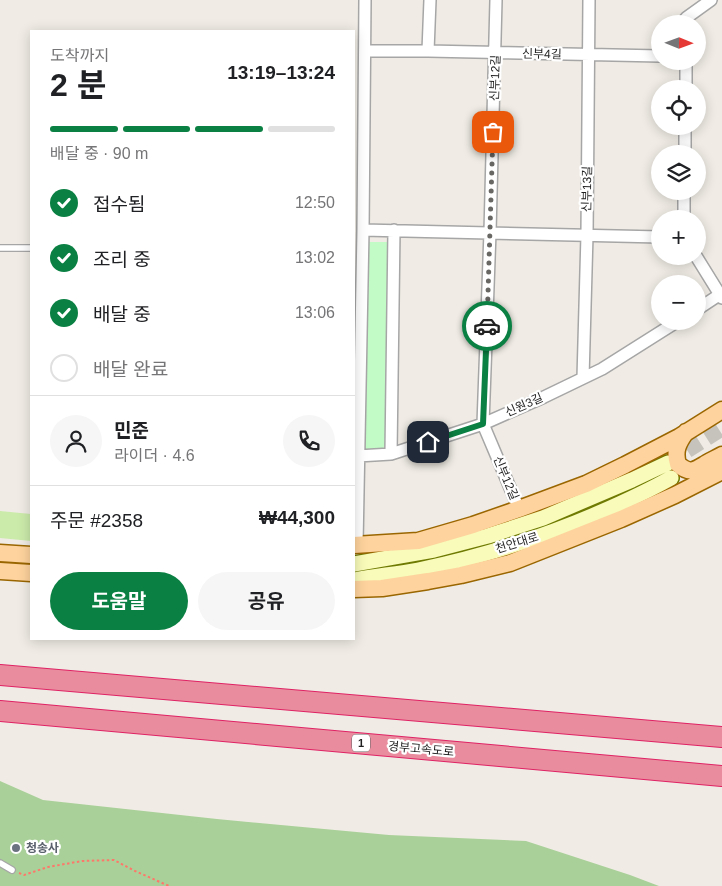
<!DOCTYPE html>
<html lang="ko">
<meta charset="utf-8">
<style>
body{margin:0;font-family:Helvetica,"Noto Sans KR",sans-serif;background:#f6f6f6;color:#202124;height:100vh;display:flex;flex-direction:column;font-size:19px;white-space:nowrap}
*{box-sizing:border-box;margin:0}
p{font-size:16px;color:#757577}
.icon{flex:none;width:28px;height:28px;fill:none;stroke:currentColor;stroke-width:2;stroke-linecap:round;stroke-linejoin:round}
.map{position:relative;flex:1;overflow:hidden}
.sheet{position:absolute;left:30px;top:30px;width:325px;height:610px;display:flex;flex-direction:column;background:#fff;border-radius:0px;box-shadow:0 2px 12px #0003}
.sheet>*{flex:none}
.needle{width:32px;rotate:91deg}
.tools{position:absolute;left:651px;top:15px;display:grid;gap:10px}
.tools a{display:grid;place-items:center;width:55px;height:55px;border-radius:50%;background:#fff;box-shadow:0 2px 12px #0003;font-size:25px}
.pin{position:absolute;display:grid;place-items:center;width:42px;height:42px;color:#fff;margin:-21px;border-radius:10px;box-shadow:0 2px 8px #0006}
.courier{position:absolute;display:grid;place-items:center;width:50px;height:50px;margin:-25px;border:4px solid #0b8043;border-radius:50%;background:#fff;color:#222;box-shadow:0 1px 6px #0007}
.headline em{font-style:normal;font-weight:700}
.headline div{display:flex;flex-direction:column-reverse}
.headline{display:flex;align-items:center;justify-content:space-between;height:85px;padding:0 20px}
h1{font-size:32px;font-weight:700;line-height:38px}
.bar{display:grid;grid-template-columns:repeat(4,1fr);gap:8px 5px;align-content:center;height:60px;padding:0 20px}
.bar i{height:6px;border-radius:4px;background:#e0e0e0}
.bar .active{background:#0b8043}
.bar p{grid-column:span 4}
.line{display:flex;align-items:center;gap:12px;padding:0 20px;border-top:1px solid #e0e0e0}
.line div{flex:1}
.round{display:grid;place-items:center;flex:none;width:52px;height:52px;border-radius:26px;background:#f6f6f6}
ol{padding:0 20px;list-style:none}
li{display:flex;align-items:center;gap:15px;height:55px}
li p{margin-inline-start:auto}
li .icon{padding:5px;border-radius:50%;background:#0b8043;color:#fff;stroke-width:4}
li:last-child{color:#757577}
li i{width:28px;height:28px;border:2px solid #e0e0e0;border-radius:50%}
.action{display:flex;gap:10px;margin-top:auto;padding:10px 20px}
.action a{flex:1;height:58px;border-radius:30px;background:#0b8043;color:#fff;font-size:20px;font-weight:700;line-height:58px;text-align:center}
.action a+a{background:#f6f6f6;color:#202124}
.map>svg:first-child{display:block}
.grass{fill:#cbebaa}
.forest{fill:#aad099}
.park{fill:#c2fbc6}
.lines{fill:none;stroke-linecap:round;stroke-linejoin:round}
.secondary-tunnel{stroke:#c6c3bd;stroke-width:15;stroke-dasharray:15 8;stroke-linecap:butt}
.service-casing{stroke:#a6a6a6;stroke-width:8}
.minor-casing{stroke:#a6a6a6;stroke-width:14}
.secondary-casing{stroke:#6e7a02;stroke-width:18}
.primary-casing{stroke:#9a6600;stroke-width:19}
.motorway-casing{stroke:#df2264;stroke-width:22}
.path{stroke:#fd786a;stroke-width:2;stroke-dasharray:2.5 2.5;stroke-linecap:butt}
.service{stroke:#fff;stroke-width:5.5}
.minor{stroke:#fff;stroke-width:11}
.secondary{stroke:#f8fbb9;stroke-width:15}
.primary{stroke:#fed39d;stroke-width:16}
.motorway{stroke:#e98c9e;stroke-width:20}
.done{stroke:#686764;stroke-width:5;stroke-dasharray:0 9}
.route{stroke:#0b8043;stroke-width:6}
.worship-dot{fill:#6b7280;stroke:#fff;stroke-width:2}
.labels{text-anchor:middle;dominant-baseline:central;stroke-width:4.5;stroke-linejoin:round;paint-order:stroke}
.shield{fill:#fff;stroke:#626262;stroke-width:1}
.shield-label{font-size:11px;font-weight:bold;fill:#1f1f1f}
.street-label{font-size:12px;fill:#1f1f1f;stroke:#fff}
.worship-label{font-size:12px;font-weight:bold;fill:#5b616d;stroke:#fff;text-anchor:start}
</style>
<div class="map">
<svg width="722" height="886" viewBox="0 0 722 886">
<rect width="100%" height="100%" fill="#f0ece5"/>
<path class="grass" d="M0 511 31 514V541L0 538Z"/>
<path class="forest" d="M0 781 43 800 217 819 389 835 526 841 630 875 659 886H0Z"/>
<path class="park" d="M369 242H387L391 244 386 445 382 449 367 453 362 450 365 244Z"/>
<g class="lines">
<path class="secondary-tunnel" d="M668 463 722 429"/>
<defs>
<path id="service" d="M0 248H31
M0 863 12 870"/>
<path id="minor" d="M496 0 490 232 483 424 519 509
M686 24V18L711 0
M365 51H428L660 56
M428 51 430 0
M686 89V61
M685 154V126
M684 219V191
M363 230 660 237
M696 256 722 298
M698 309 722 293
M583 378 587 235 589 0
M391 454 394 230
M358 456 391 454 483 424 544 397 602 369 678 321
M357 544 363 230 365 0"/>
<path id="secondary" d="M354 564 434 550 488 536 543 518 632 480 668 463
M354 580C375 576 397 574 418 570 480 557 541 538 599 513 624 502 648 491 671 478"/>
<path id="primary" d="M686 432C678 443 674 451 678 464 690 475 695 470 707 463 712 460 717 458 722 455
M354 545 418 541 473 525 519 509 586 484 625 465 679 437 722 410
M0 553 31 555
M0 571 31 573
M354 589 382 588 428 581 461 575 510 563 621 519 675 495 722 471"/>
<path id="motorway" d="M0 675 722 737
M0 711 722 776"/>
</defs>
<use href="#service" class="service-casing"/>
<use href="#minor" class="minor-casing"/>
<use href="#secondary" class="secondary-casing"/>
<use href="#primary" class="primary-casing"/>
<use href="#motorway" class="motorway-casing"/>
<path class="path" d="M19 873 24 875 48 867 82 861 114 860 135 871 169 886"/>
<use href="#service" class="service"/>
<use href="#minor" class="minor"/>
<use href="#secondary" class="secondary"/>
<use href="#primary" class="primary"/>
<use href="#motorway" class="motorway"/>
</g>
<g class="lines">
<path class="done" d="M487 326 493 132"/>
<path class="route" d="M428 442 483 424 487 326"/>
</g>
<circle class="worship-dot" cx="16" cy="848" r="5"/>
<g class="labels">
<rect class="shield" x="352" y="734.5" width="18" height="17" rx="4"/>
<g class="shield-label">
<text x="361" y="743">1</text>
</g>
<g class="street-label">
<text transform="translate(542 54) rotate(1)">신부4길</text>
<text transform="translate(495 78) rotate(-88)">신부12길</text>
<text transform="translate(587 189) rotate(-89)">신부13길</text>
<text transform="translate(524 405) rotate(-24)">신원3길</text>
<text transform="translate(506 478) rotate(67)">신부12길</text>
<text transform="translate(517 543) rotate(-17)">천안대로</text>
<text transform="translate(421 749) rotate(5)">경부고속도로</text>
</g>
<g class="worship-label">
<text x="26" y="848">청송사</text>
</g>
</g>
</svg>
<div class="tools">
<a><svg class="needle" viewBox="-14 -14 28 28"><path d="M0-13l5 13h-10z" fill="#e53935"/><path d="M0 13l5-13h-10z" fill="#757577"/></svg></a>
<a><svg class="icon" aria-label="locate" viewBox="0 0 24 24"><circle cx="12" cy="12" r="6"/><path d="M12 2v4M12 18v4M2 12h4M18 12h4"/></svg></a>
<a><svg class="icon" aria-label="layers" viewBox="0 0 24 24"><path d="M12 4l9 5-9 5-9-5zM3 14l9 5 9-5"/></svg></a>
<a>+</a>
<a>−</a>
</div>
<div class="pin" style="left:493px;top:132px;background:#ea580c"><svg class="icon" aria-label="bag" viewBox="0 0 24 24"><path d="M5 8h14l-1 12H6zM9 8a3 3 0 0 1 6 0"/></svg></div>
<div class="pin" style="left:428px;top:442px;background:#1f2937"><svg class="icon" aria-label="home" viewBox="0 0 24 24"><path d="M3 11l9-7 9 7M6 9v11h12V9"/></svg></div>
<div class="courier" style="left:487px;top:326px"><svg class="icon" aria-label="car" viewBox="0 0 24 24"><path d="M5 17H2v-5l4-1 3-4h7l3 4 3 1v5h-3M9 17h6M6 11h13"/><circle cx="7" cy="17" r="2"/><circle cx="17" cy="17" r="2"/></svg></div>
<section class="sheet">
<div class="headline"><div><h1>2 분</h1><p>도착까지</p></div><em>13:19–13:24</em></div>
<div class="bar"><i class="active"></i><i class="active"></i><i class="active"></i><i></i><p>배달 중 · 90 m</p></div>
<ol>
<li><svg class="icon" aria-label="check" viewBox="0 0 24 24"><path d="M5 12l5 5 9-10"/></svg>접수됨<p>12:50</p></li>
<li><svg class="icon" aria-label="check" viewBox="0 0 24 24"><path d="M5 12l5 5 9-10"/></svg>조리 중<p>13:02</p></li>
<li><svg class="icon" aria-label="check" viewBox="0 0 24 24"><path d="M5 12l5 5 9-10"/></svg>배달 중<p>13:06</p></li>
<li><i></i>배달 완료</li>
</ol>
<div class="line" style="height:90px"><a class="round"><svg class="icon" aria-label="person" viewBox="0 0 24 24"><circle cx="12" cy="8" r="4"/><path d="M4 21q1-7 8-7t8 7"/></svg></a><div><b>민준</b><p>라이더 · 4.6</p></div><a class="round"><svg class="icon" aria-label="phone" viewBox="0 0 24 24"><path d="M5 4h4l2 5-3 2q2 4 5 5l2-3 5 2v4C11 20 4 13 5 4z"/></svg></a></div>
<div class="line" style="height:65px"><div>주문 #2358</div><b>₩44,300</b></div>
<div class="action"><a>도움말</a><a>공유</a></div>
</section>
</div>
